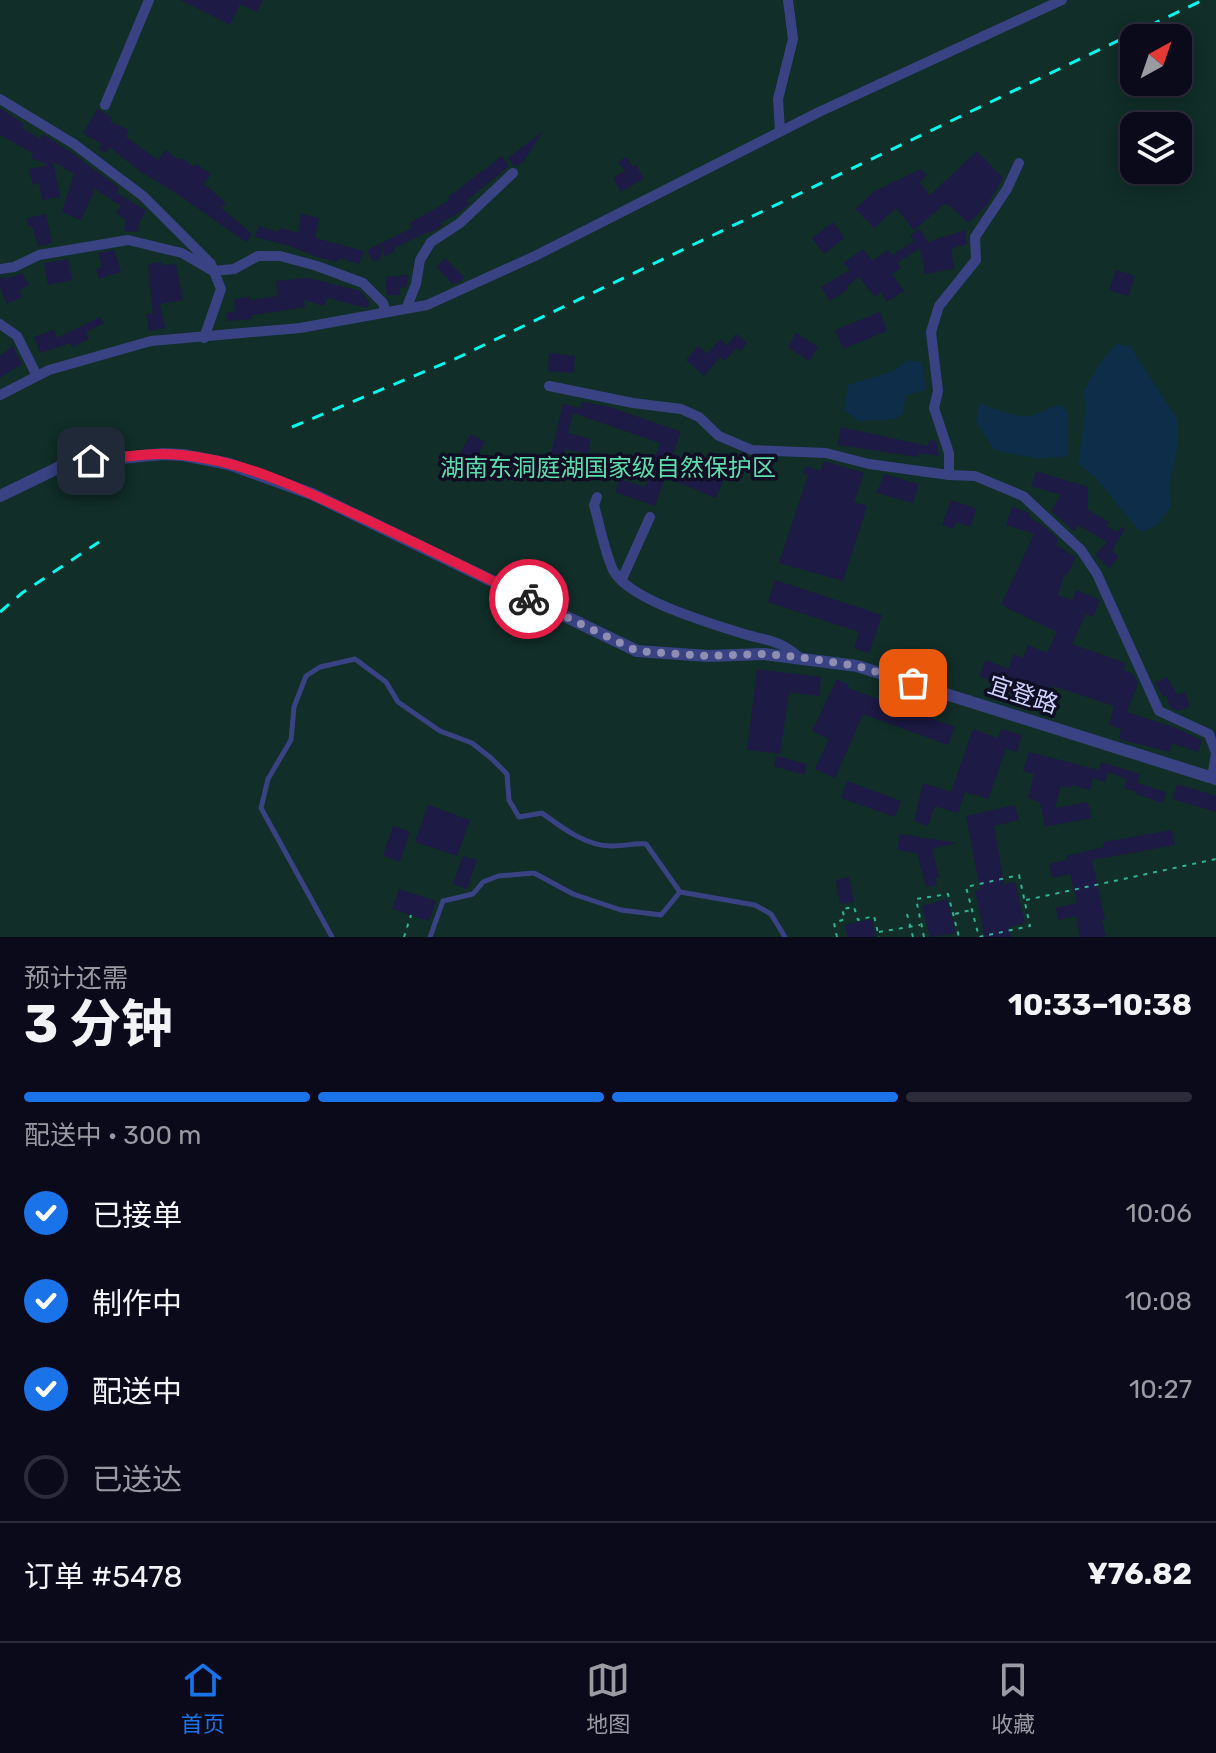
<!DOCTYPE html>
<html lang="zh">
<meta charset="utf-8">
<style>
body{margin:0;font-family:Rubik,"Noto Sans SC",sans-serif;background:#141324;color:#f1f3f6;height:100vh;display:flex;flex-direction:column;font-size:30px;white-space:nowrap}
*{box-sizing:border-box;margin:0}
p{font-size:26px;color:#9a9aa3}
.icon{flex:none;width:44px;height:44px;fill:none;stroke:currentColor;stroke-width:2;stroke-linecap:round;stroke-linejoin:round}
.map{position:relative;height:937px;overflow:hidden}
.panel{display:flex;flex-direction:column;background:#0b0a1b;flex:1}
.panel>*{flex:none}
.needle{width:52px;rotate:40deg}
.controls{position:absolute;left:1120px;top:24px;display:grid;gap:16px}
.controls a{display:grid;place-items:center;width:72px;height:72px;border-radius:16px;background:#0b0a1b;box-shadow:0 4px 20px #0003,0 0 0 2px #2b2b3a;font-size:40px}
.pin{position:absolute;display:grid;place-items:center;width:68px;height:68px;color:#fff;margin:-34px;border-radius:16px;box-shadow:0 4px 12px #0006}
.courier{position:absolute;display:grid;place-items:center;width:80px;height:80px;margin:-40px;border:6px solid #e11d48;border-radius:50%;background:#fff;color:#222;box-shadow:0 2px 10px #0007}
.headline em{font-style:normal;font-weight:700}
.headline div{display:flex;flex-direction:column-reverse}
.headline{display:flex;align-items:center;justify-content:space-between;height:136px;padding:0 24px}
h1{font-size:52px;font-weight:700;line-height:60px}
.bar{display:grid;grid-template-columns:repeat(4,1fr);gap:12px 8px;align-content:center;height:96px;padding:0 24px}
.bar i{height:10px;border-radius:6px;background:#2b2b3a}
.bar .current{background:#1a73e8}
.bar p{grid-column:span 4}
.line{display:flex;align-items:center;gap:20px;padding:0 24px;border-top:2px solid #2b2b3a}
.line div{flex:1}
ol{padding:0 24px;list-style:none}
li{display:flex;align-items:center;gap:24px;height:88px}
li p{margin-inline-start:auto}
li .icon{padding:8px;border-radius:50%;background:#1a73e8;color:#fff;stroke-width:4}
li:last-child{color:#9a9aa3}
li i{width:44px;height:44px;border:4px solid #2b2b3a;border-radius:50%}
.dock{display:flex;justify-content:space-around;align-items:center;height:112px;border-top:2px solid #2b2b3a;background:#0b0a1b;font-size:22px;color:#9a9aa3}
.dock a{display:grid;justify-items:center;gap:4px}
.dock .current{color:#1a73e8}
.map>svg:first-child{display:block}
.green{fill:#112e28;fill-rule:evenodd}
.water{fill:#0d2d49}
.building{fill:#1d1a45}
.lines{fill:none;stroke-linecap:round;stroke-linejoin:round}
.path{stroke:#2fb599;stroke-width:2;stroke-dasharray:4 6;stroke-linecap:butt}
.service{stroke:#394283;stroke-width:5}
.minor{stroke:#394283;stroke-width:10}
.tertiary{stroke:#394283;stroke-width:12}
.rail{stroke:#01fbee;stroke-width:3;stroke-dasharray:12 10;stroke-linecap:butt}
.done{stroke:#8d8eb2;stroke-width:8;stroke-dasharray:0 14.4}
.route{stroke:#e11d48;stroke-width:10}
.labels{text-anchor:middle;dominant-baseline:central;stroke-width:7;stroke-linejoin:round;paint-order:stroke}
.park-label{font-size:24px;fill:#5ddfab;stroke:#0f0e24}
.street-label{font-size:24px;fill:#d1d3ff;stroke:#0f0e24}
</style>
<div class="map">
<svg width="1216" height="937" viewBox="0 0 1216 937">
<rect width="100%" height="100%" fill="#0f0e24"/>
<path class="green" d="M0 0H1216V937H0ZM1134 38H1178V82H1134ZM1134 126H1178V170H1134Z"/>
<path class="water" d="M1116 344 1130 346 1178 420V444L1169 487 1171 507 1156 526 1140 532 1094 476 1078 464 1086 405 1083 392 1099 364Z
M908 360 922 362 926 390 906 395 903 413 895 419 858 421 844 410 848 385 893 371Z
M979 403C993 408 1014 418 1030 416 1039 414 1049 407 1061 405L1068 413V456L1038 459 994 450 976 421Z"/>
<path class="building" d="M180 0H263L257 12 240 4 230 25Z
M0 108 24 124 22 128 40 139 43 134 75 155 119 188 116 192 146 211 139 223 138 232 124 231 126 220 116 213 121 206 95 189 81 220 62 212 74 174 53 161 60 197 42 200 39 183 33 185 29 169 48 165 31 158 33 153 0 135Z
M97 109 112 118 110 122 129 130 126 137 158 160 165 150 179 160 181 158 194 167 196 164 211 174 204 184 226 203 221 208 252 234 246 242 173 191 141 172 109 147 107 153 99 150 102 144 83 133Z
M543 131 524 161 517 166 513 165 508 158Z
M977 151 1003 178 987 205 969 223 946 203 914 230 896 208 874 228 855 209 875 191 921 169 927 175 919 182 930 195Z
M502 156 509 166 467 200 470 203 460 212 440 223 442 226 431 232 430 231 394 248 395 251 384 257 383 244 380 259 373 262 367 250 412 228 410 223 450 200 448 197Z
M626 157 633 167 636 165 644 179 620 192 613 178 625 171 618 162Z
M46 214 52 243 38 246 32 226 29 227 27 218Z
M301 214 319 218 315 238 364 251 359 264 339 258 338 262 320 258 290 246 255 237 259 226 278 232 280 228 298 233Z
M833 222 844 238 824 254 812 238Z
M920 229 928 242 965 230 967 244 951 249 954 269 925 274 920 248 897 263 901 268 892 274 904 291 887 302 881 292 875 297 859 277 846 287 848 289 830 301 821 287 850 270 844 263 863 249 872 261 888 250 892 255 914 241 910 235Z
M114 250 121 272 99 279 96 269 102 267 98 253Z
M445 258 464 277 461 281 453 284 436 267Z
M68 259 72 280 48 285 44 263Z
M161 262 162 265 176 264 183 300 160 304 165 328 149 331 146 314 153 313 148 264Z
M1116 270 1135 276 1128 296 1109 290Z
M22 273 29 285 19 290 22 297 7 304 0 288V278L13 277Z
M409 275 406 287 400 288V295H387L385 277Z
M309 278 360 291 369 301 368 308 327 298 324 306 304 300 305 307 252 315V319L227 321 226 313 235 312 234 299 250 297V300L278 296 276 281Z
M880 312 887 331 843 349 835 330Z
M100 317 104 323 86 332 89 339 72 347 70 343 40 353 34 337 54 330 57 338Z
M796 333 818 347 809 361 788 347Z
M736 334 747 343 740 351 737 348 724 361 720 357 704 376 686 360 698 346 707 354 721 339 727 346Z
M13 346 22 364 0 378V356Z
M549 353 575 356 574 373 548 371Z
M581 402 607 406 681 432 673 454 725 476 716 498 665 477 655 506 615 492 620 479 645 487 660 443 573 413 568 433 591 439 588 454 565 449 562 462H549L563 404 581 408Z
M841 427 928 446 929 440 936 441 939 456 919 453 918 457 838 445Z
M471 434 485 442 472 465 458 457Z
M824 461 864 473 854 502 867 506 843 581 779 563 808 475 803 473 806 466 820 471Z
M1036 471 1088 487V510L1109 522 1106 526 1117 532 1122 527 1125 529 1112 550 1118 556 1117 559 1109 568 1095 555 1107 542 1078 525 1074 531 1051 511 1061 495 1031 486Z
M884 474 919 484 913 503 877 493Z
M951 500 977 509 970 527 956 522 953 529 942 525Z
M1012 507 1030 513 1029 518 1040 523 1058 539 1056 545 1076 557 1067 575 1064 574 1058 595 1072 600 1076 590 1100 600 1093 617 1086 614 1072 644 1125 663 1123 670 1133 674 1138 683 1127 712 1176 728 1202 740 1198 752 1172 743 1170 752 1119 739 1121 729 1109 725 1114 706 1053 686 1042 708 997 687 998 684 979 676 986 660 1008 669 1014 654 1023 658 1028 645 1047 653 1057 632 1001 605 1034 534 1006 525Z
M775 580 882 615 869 653 854 648 859 632 768 602Z
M757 669 821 677 819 696 789 692 780 754 747 750Z
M1167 677 1177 695 1185 692 1190 706 1178 711 1170 707 1166 695 1163 697 1154 681 1158 682Z
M837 679 849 685 848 688 955 727 948 745 863 714 835 778 815 769 829 739 812 731Z
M973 729 998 738 1001 729 1022 735 1017 752 1006 749 988 799 965 792 958 813 935 806 928 826 914 821 923 783 951 792Z
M1029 752 1099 770 1101 762 1140 774 1137 783 1166 792 1163 803 1136 794 1137 792 1124 788 1127 779 1108 772 1105 782 1093 778 1090 790 1072 785 1071 788 1061 786 1055 808 1088 802 1091 818 1045 827 1040 802 1028 798 1034 774 1023 771Z
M776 756 807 764 804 775 774 766Z
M847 781 901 801 895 817 841 798Z
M1177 784 1216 796V812L1173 799Z
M428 805 470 820 457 856 415 842Z
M1015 805 1019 820 994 826 1004 885 1015 882 1025 923 1009 927 1011 937H985L975 891 980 890 966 816Z
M393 826 410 832 400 862 383 856Z
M1172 830 1175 845 1092 860 1105 919 1102 920 1106 937H1080L1076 916 1058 920 1056 908 1077 903 1070 874 1052 878 1049 864 1067 860 1066 856 1104 847 1103 842Z
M900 834 957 843 932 849 939 877 935 878 937 885 926 887 917 853 897 850Z
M463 856 477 860 467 889 453 884Z
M849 877 854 902 840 904 836 880Z
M399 889 436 901 429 921 392 909Z
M947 899 956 933 930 937 922 906Z
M872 919 876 937H848L845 925Z"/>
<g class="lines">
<path class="path" d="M1019 875 1030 926 979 937 966 887Z
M1026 900 1216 859
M907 914 913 937
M955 914 971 910
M879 932 920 925
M404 937 411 915
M837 937 834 923 845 919 842 909 854 907 858 920 874 916 879 937
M924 937 916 899 948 894 959 937"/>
<path class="service" d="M332 937 261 808 268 779 291 740 294 707 306 676 320 667 355 659 386 682 398 702 440 731 472 743 491 758 507 774 509 800 519 817 542 813C561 827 587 847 613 846 625 846 634 843 646 844L680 892 755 905 771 914 785 937
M430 937 443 901 473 894 483 882 498 876 534 873 573 894 621 910 661 915 680 892"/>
<path class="minor" d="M0 99 74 144 143 196 211 264 221 289 204 338
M105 105 149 0
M780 131 778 99 793 39 788 0
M1019 163 1007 189 975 237 976 260 939 306 931 332 938 391 934 408 949 453V475L975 476 1023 496 1081 550 1097 574 1159 711 1209 734 1216 753 1212 778
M0 269 14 267 39 255 128 240 182 253 213 271 234 269 258 256H280L317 266 363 283 383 303 386 312
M408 304 416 284 420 260 431 242 460 223 513 173
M0 324 17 336 37 376
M549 386 633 403 681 409 699 417 719 436 752 450 826 453 869 464 949 475
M0 395 49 370 151 341 300 328 427 305 535 256 819 112 1062 0
M597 497 594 505C600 526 604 550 613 570 628 600 712 624 744 634 768 641 780 640 799 657
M622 579 650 517"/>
<path class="tertiary" d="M0 496 68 463 163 454 183 455 229 464 312 494 637 651 708 656 764 654 857 666 1216 779"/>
<path class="rail" d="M292 427 457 358 1203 0
M0 612 22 593 99 542"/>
</g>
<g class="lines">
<path class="done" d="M529 599 637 651 708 656 764 654 799 657 857 666 913 683"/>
<path class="route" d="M91 461C121 457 151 452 182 455 246 461 308 492 365 519 420 545 475 572 529 599"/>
</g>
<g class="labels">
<g class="park-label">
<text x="608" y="468">湖南东洞庭湖国家级自然保护区</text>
</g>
<g class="street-label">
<text transform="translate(1023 695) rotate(18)">宜登路</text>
</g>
</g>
</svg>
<div class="controls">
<a><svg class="needle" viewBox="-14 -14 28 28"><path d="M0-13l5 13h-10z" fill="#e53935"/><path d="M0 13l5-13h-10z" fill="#9a9aa3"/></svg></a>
<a><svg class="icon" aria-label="layers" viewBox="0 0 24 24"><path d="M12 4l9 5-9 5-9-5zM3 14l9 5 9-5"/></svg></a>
</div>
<div class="pin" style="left:913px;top:683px;background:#ea580c"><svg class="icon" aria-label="bag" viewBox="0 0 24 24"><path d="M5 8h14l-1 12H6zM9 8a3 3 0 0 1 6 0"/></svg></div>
<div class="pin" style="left:91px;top:461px;background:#1f2937"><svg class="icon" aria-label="home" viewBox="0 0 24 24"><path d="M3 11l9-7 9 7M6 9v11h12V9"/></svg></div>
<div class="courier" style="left:529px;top:599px"><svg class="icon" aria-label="bike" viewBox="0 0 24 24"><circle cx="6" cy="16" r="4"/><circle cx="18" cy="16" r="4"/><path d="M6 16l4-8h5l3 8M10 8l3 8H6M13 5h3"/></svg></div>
</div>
<section class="panel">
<div class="headline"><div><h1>3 分钟</h1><p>预计还需</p></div><em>10:33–10:38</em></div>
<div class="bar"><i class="current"></i><i class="current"></i><i class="current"></i><i></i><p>配送中 · 300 m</p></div>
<ol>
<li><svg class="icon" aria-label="check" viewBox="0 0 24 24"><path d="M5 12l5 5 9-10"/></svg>已接单<p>10:06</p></li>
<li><svg class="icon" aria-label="check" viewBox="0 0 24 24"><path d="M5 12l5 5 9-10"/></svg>制作中<p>10:08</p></li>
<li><svg class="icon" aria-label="check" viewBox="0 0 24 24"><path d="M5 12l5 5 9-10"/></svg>配送中<p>10:27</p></li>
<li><i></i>已送达</li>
</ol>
<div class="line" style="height:104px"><div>订单 #5478</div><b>¥76.82</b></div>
</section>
<nav class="dock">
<a class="current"><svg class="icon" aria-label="home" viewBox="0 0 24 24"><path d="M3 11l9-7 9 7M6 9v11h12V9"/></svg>首页</a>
<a><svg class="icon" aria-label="map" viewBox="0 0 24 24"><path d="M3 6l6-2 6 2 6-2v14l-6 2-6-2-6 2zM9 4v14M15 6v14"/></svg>地图</a>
<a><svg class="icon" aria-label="saved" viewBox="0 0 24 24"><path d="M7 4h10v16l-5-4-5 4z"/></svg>收藏</a>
</nav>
